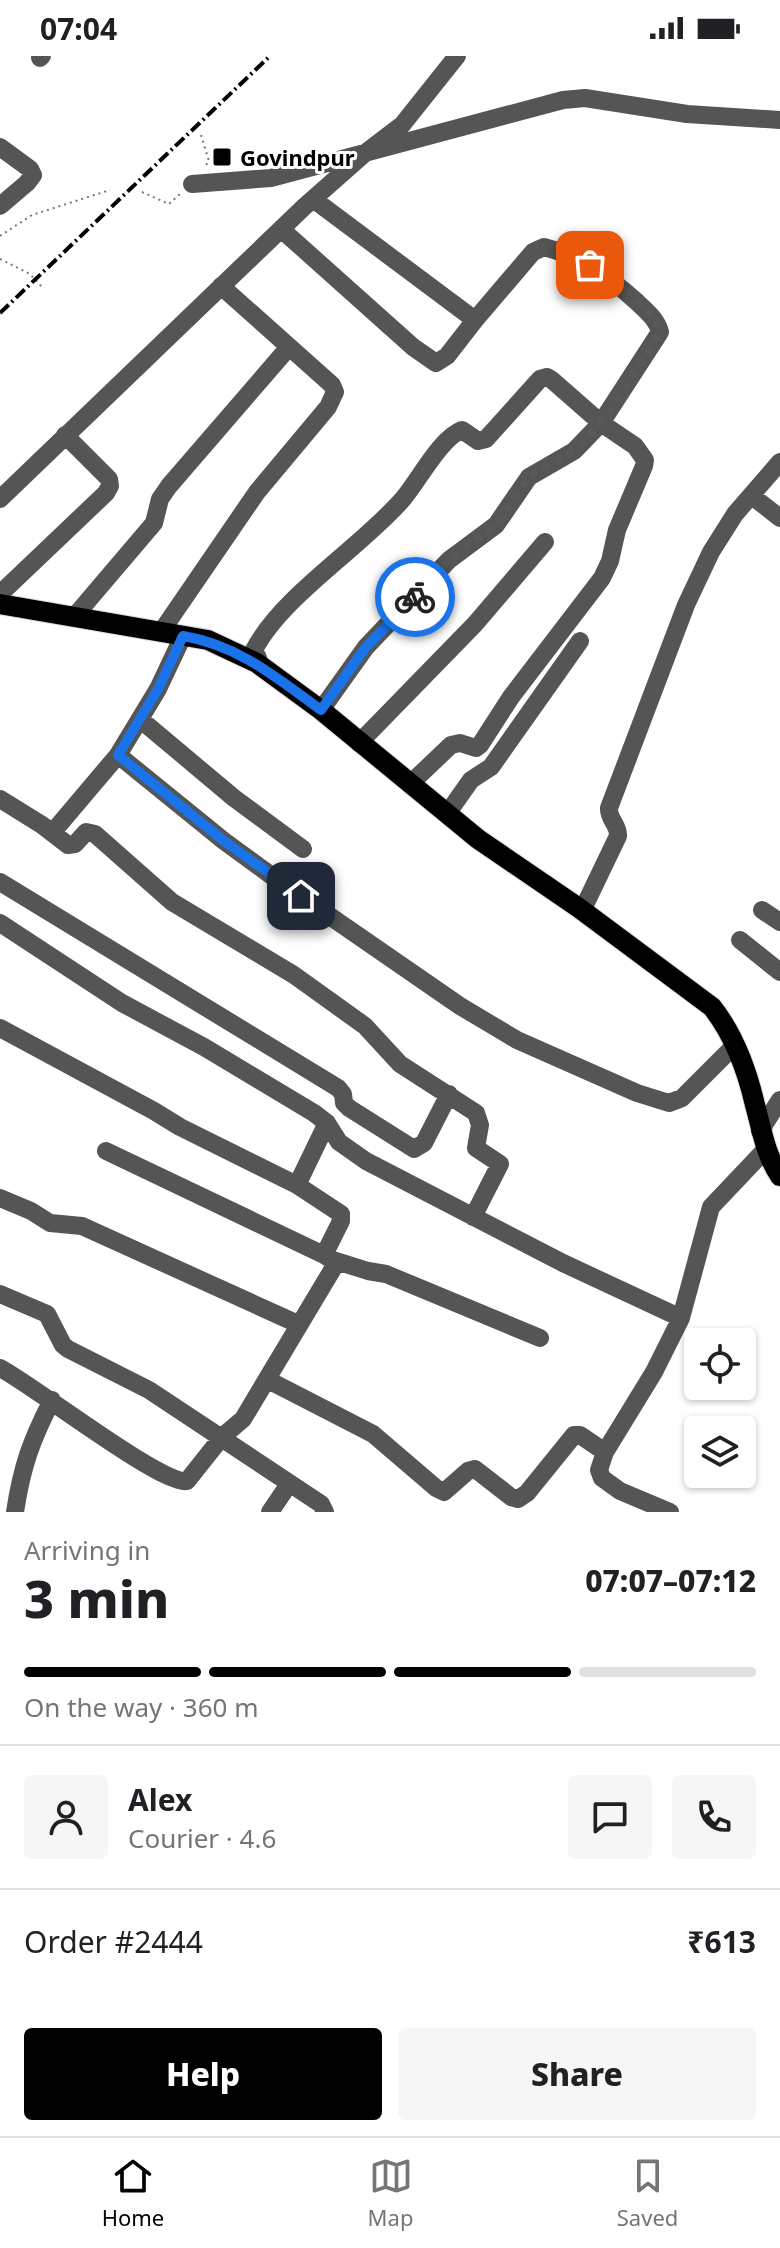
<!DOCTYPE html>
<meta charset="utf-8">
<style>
body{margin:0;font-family:"Noto Sans",sans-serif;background:#f6f6f6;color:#202124;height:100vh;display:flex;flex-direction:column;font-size:30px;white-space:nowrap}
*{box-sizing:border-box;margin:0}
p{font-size:26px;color:#757577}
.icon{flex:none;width:44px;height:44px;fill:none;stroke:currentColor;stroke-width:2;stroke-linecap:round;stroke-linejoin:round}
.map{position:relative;height:1456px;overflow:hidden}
.drawer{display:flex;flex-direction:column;background:#fff;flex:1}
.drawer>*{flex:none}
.tools{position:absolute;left:684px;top:1272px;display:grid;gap:16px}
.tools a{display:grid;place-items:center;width:72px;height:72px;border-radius:8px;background:#fff;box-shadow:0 2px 6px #0004;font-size:40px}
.pin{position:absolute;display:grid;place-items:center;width:68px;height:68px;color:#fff;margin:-34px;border-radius:16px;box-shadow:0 4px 12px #0006}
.courier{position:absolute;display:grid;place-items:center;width:80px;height:80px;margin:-40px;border:6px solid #1a73e8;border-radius:50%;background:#fff;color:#222;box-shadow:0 2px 10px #0007}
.headline em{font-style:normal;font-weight:800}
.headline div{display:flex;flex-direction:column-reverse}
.headline{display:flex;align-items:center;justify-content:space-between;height:136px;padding:0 24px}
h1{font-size:52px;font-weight:800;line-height:60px}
.bar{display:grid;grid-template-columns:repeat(4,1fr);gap:12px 8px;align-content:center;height:96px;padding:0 24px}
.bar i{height:10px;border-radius:6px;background:#e0e0e0}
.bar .current{background:#000}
.bar p{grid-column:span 4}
.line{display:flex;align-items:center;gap:20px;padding:0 24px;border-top:2px solid #e0e0e0}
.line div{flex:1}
.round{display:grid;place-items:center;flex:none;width:84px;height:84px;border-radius:8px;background:#f6f6f6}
.primary-button{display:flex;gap:16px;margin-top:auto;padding:16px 24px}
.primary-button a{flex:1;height:92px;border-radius:8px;background:#000;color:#fff;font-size:32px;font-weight:800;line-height:92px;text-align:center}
.primary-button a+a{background:#f6f6f6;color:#202124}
.status{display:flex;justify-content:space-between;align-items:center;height:56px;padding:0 40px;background:#fff;direction:ltr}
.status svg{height:22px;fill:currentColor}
.tab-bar{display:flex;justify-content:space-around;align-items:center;height:112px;border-top:2px solid #e0e0e0;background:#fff;font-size:22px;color:#757577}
.tab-bar a{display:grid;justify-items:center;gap:4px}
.tab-bar .current{color:#000}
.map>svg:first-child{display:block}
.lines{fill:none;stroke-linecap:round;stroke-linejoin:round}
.major-casing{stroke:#dbdbdb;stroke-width:22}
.path{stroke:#777;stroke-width:2;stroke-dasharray:2 4;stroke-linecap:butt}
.minor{stroke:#555;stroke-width:18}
.major{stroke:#000;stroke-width:20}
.rail{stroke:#000;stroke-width:4;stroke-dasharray:12 4 2 4;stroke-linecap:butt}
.done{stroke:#595959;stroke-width:8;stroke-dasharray:0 14.4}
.route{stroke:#1a73e8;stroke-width:10}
.poi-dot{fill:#000;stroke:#fff;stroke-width:3}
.labels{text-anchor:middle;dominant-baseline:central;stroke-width:6;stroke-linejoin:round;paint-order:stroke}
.poi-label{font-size:22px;font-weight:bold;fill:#000;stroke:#fff;text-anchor:start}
</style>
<div class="status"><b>07:04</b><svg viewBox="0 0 49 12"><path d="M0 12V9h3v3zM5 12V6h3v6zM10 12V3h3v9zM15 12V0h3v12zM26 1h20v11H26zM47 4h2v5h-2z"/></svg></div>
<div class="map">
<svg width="780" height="1456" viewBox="0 0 780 1456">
<rect width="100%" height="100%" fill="#fff"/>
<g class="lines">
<defs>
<path id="major" d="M0 548 208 584 257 607 321 654 478 783 579 852 712 951C734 979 747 1014 755 1049 762 1074 765 1098 780 1120"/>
</defs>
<use href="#major" class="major-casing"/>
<path class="path" d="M201 79 209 105 204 112
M142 136 169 148 181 137
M0 180 32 159 110 134
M0 203 30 218 42 231"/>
<path class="minor" d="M40 2 42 0
M0 91 30 113 33 119 27 127 0 150
M192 128 271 122 563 44 585 42 687 58 780 64
M313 143 475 264 533 196 544 191C583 201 608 220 637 246 646 255 657 263 660 276L601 367 574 395 529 421 496 469 449 504 366 591 321 654
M281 173 413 291 436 307 447 300 475 264
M752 440 780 462
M0 443 304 151 364 98 402 69 457 0
M0 538 106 437 110 430 109 423 65 379
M74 561 154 467 160 443 169 430 289 291
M161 576 257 436 328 351 335 336 332 329 221 230
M257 607 258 602 254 594C282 540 360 492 402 444 418 426 440 382 462 374L478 385 486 383 540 323 547 321 552 324 601 367 635 390 645 404 644 410 617 474 610 505 602 522 511 641 480 689 476 692 460 687 451 689 410 728
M141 664 234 742 303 793
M359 687 475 568 545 486
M118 699 224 785 276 823 460 950 517 984 637 1037 669 1047 682 1042 735 989
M0 743 42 769 68 789 75 788 86 776 95 778 172 846 294 919 365 970 400 1008 476 1057 480 1069 476 1092 500 1108 473 1161
M447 758 471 724 491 711 580 585
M52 777 118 699 158 633 183 580
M0 826 338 1032 343 1038 344 1047 349 1052 414 1093 424 1087 449 1038
M762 854 780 866
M582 855 618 780C619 769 608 763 609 752L686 549 711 496 735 458 780 406
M0 867 122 947 204 991 314 1057 327 1067 339 1086 366 1105 563 1207 681 1262
M740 884 780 916
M0 972 154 1055 180 1071 297 1129
M760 1075 780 1044
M106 1095 324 1199
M0 1142 31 1155 50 1167 82 1170 298 1268
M333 1204 368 1215 386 1218 540 1282
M0 1238 47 1258 63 1289 68 1293 149 1334 321 1448 325 1456
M0 1312C33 1329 163 1430 187 1425L222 1381 243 1363 334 1211 335 1206 324 1199 341 1165V1158L297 1129 327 1067
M268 1324 373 1378 436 1432 444 1436 468 1415 475 1413 511 1441 518 1443 527 1437 574 1379H580L605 1396
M15 1456C22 1410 31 1385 52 1344
M270 1456 289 1428
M670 1456 620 1435 602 1422 599 1414 605 1396 654 1316 681 1262 711 1151 766 1093"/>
<use href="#major" class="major"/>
<path class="rail" d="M0 257 270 0"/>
</g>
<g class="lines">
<path class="done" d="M415 541 449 504 496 469 529 421 581 389 617 346 660 276C655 253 610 220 590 209"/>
<path class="route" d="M301 840 224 785 118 699 158 633 183 580C238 589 277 622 321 654L366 591 415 541"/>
</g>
<rect class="poi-dot" x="212" y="91" width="20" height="20" rx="4"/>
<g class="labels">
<g class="poi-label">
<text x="240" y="101">Govindpur</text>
</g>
</g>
</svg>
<div class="tools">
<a><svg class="icon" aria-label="locate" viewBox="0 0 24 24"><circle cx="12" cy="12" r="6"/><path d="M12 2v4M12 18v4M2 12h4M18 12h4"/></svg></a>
<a><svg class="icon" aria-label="layers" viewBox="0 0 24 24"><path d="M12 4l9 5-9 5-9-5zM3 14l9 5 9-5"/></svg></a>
</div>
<div class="pin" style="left:590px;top:209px;background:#ea580c"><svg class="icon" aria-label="bag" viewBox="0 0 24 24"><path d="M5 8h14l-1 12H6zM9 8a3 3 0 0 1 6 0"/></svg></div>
<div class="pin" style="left:301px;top:840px;background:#1f2937"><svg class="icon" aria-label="home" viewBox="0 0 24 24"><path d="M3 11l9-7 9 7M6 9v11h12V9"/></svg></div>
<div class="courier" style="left:415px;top:541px"><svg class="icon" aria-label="bike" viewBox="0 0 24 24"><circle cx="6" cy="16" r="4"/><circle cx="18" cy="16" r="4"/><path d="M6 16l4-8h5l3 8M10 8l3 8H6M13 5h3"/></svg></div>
</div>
<section class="drawer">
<div class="headline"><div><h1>3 min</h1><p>Arriving in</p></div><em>07:07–07:12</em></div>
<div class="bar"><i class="current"></i><i class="current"></i><i class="current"></i><i></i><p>On the way · 360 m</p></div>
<div class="line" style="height:144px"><a class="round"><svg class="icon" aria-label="person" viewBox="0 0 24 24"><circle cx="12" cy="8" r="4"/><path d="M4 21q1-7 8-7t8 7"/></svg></a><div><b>Alex</b><p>Courier · 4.6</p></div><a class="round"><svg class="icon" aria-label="chat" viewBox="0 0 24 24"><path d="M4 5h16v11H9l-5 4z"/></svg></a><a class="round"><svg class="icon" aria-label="phone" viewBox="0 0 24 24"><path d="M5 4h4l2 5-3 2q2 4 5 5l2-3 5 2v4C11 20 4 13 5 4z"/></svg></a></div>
<div class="line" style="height:104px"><div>Order #2444</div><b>₹613</b></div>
<div class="primary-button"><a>Help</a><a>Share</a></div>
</section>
<nav class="tab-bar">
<a class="current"><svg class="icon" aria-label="home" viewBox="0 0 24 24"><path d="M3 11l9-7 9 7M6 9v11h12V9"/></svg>Home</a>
<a><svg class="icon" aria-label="map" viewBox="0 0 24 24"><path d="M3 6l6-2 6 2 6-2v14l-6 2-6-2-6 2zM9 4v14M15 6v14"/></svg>Map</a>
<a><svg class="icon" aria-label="saved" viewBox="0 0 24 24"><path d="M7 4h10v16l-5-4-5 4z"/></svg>Saved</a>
</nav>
